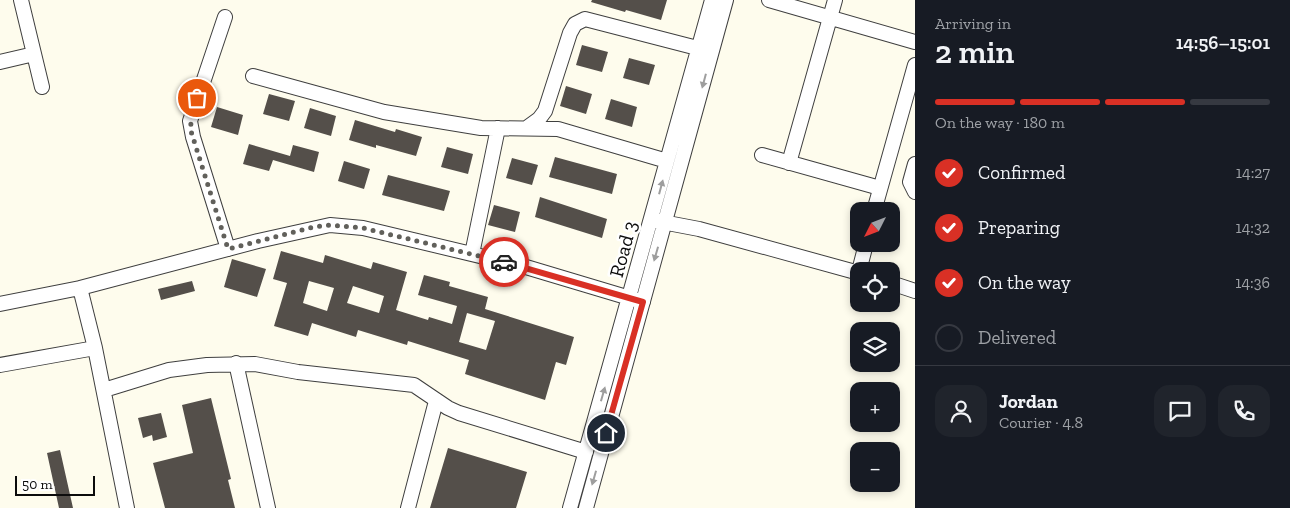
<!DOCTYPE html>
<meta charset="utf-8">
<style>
body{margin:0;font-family:"Zilla Slab",serif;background:#20242c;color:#f1f3f6;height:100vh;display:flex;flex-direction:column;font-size:19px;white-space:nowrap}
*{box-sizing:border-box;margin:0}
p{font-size:16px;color:#9ea1a6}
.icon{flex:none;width:28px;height:28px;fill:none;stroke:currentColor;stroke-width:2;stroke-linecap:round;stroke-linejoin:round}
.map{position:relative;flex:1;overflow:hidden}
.side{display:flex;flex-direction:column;background:#171b24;width:375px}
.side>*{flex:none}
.needle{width:32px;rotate:228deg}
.controls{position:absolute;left:850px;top:202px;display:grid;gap:10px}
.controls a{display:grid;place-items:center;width:50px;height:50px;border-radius:10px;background:#171b24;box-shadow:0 2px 8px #0003;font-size:25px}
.scale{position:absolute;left:15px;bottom:12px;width:80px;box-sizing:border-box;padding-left:5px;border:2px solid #0c0c0c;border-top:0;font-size:14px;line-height:18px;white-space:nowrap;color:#0c0c0c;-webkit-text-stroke:4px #fff;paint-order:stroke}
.pin{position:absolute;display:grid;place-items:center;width:42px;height:42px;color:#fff;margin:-21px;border:2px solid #fff;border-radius:50%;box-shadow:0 1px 5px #0007}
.courier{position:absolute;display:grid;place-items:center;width:50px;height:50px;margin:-25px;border:4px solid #d93025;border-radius:50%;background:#fff;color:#222;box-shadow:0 1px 6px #0007}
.head em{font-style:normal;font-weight:600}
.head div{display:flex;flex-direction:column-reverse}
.head{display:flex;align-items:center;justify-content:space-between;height:85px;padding:0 20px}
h1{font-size:32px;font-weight:600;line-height:38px}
.bar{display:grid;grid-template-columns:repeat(4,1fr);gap:8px 5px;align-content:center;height:60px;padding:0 20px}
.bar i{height:6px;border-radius:4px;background:#363941}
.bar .current{background:#d93025}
.bar p{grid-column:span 4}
.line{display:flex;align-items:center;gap:12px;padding:0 20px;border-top:1px solid #363941}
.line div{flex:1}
.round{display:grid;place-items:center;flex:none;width:52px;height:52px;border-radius:15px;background:#20242c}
ol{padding:0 20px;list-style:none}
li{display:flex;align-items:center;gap:15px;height:55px}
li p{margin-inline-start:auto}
li .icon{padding:5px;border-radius:50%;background:#d93025;color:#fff;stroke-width:4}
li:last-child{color:#9ea1a6}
li i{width:28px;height:28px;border:2px solid #363941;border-radius:50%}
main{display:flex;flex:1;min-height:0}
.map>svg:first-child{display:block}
.building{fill:#544f4a;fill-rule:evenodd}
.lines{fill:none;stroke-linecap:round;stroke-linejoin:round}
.minor-casing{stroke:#3f3f3f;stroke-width:16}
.minor{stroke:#fff;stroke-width:14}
.oneway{fill:#9e9e9e}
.done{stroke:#61605b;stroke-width:5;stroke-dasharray:0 9}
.route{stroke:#d93025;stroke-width:6}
.labels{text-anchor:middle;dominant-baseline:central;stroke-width:5;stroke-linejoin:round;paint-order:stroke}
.street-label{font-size:20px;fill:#0c0c0c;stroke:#fff}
</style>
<main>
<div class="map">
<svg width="915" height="508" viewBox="0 0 915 508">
<rect width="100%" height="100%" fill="#fefced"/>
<path class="building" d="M592 0H667L661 20 626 10 625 12 591 2Z
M582 45 608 52 602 72 576 65Z
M629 58 655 65 649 85 623 78Z
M566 86 592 94 586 114 560 106Z
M269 94 295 101 289 121 263 114Z
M611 99 637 107 632 127 605 119Z
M217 107 243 115 238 135 211 127Z
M310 108 336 116 331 136 304 128Z
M355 120 395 132 396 129 422 137 416 156 376 145V148L349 140Z
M249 144 290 156 293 145 319 152 314 172 273 160 269 171 243 164Z
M447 147 473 154 468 174 441 167Z
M555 157 617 174 612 194 549 177Z
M512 158 538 165 532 185 506 178Z
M344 161 370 169 364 189 338 181Z
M388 175 450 191 444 211 382 195Z
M540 197 607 219 602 238 535 217Z
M494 205 520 212 515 232 488 225Z
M281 251 323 263 325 255 371 269 373 262 407 272 396 310 428 320 429 317 452 324 457 306 418 295 424 275 450 282 449 286 488 297 485 309 574 337 566 365 556 362 545 400 465 374 469 360 408 341 407 345 358 330 356 337 312 323 308 336 274 326 287 283 273 279ZM309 281 334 288 327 311 303 303ZM353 286 384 296 379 313 347 303ZM467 313 495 321 486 350 459 342Z
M232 259 266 269 257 297 224 287Z
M192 281 195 291 161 300 158 289Z
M211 398 231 479 228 480 235 508H165L153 463 193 453 182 405Z
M161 413 167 437 153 441 152 435 143 438 138 418Z
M448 448 527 472 516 508H430Z
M60 450 73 508H59L47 453Z"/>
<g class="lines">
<defs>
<path id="minor" d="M21 0 42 87
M769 0 915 42
M225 17 190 121 193 137 228 249
M0 62 34 54
M253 76 384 112 481 128 558 129 667 161
M528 127 539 119 545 111 570 33 575 24 585 19 705 50
M762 155 880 188
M789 163 835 0
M915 164 910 182 915 192
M874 211 915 65
M657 221 699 229 859 273
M472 254 498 128
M859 271 866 244
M891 283 915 291
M80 288 258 241 330 225 363 228 526 267 643 302
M0 304 80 288 95 348 127 508
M236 363 268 508
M0 365 95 348
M104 390 169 370 207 365 255 364 298 372 414 385 448 408 459 413 586 452
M408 508 436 401
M570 508 712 0
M586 508 726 0"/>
</defs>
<use href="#minor" class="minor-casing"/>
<use href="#minor" class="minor"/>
</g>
<defs><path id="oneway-solid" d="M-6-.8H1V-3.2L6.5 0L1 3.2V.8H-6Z" transform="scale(1.25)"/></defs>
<g class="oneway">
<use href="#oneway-solid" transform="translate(704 81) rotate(105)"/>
<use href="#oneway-solid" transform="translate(661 187) rotate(-75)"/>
<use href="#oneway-solid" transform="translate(656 254) rotate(106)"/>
<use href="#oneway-solid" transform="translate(603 394) rotate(-74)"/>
<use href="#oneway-solid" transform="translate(594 478) rotate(106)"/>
</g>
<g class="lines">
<path class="done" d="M197 98 190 128 228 249 314 227 330 225 363 228 504 262"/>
<path class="route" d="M504 262 643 302 606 433"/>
</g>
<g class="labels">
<g class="street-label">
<text transform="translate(623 249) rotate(-75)">Road 3</text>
</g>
</g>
</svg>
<div class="controls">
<a><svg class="needle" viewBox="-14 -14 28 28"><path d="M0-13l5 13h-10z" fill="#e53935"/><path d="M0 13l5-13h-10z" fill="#9ea1a6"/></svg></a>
<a><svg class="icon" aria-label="locate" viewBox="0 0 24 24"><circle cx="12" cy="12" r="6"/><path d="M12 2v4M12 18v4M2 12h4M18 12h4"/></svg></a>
<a><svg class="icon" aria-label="layers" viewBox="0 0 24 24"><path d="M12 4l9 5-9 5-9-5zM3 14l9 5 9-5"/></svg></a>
<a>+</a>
<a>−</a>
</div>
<div class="scale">50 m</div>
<div class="pin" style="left:197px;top:98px;background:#ea580c"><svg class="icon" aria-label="bag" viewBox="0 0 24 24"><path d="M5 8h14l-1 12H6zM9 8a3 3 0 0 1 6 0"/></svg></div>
<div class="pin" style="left:606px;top:433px;background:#1f2937"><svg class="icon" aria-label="home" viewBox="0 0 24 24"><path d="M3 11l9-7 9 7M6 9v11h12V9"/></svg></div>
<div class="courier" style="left:504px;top:262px"><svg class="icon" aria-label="car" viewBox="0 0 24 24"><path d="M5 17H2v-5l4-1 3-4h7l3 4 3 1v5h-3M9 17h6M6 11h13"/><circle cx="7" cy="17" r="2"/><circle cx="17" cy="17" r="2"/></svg></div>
</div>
<section class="side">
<div class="head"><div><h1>2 min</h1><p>Arriving in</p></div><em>14:56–15:01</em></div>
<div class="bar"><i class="current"></i><i class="current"></i><i class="current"></i><i></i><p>On the way · 180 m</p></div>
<ol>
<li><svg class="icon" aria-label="check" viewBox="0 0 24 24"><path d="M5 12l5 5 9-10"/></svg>Confirmed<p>14:27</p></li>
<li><svg class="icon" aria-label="check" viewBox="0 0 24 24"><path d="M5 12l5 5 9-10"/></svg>Preparing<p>14:32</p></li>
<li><svg class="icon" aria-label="check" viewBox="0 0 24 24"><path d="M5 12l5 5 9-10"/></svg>On the way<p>14:36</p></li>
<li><i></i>Delivered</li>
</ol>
<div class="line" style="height:90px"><a class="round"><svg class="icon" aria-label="person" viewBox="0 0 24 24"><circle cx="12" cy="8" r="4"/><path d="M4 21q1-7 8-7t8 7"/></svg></a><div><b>Jordan</b><p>Courier · 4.8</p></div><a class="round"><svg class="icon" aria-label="chat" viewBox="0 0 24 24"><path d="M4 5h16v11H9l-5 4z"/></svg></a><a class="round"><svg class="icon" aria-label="phone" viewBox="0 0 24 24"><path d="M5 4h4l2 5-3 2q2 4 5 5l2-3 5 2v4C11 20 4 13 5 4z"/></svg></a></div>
</section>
</main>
